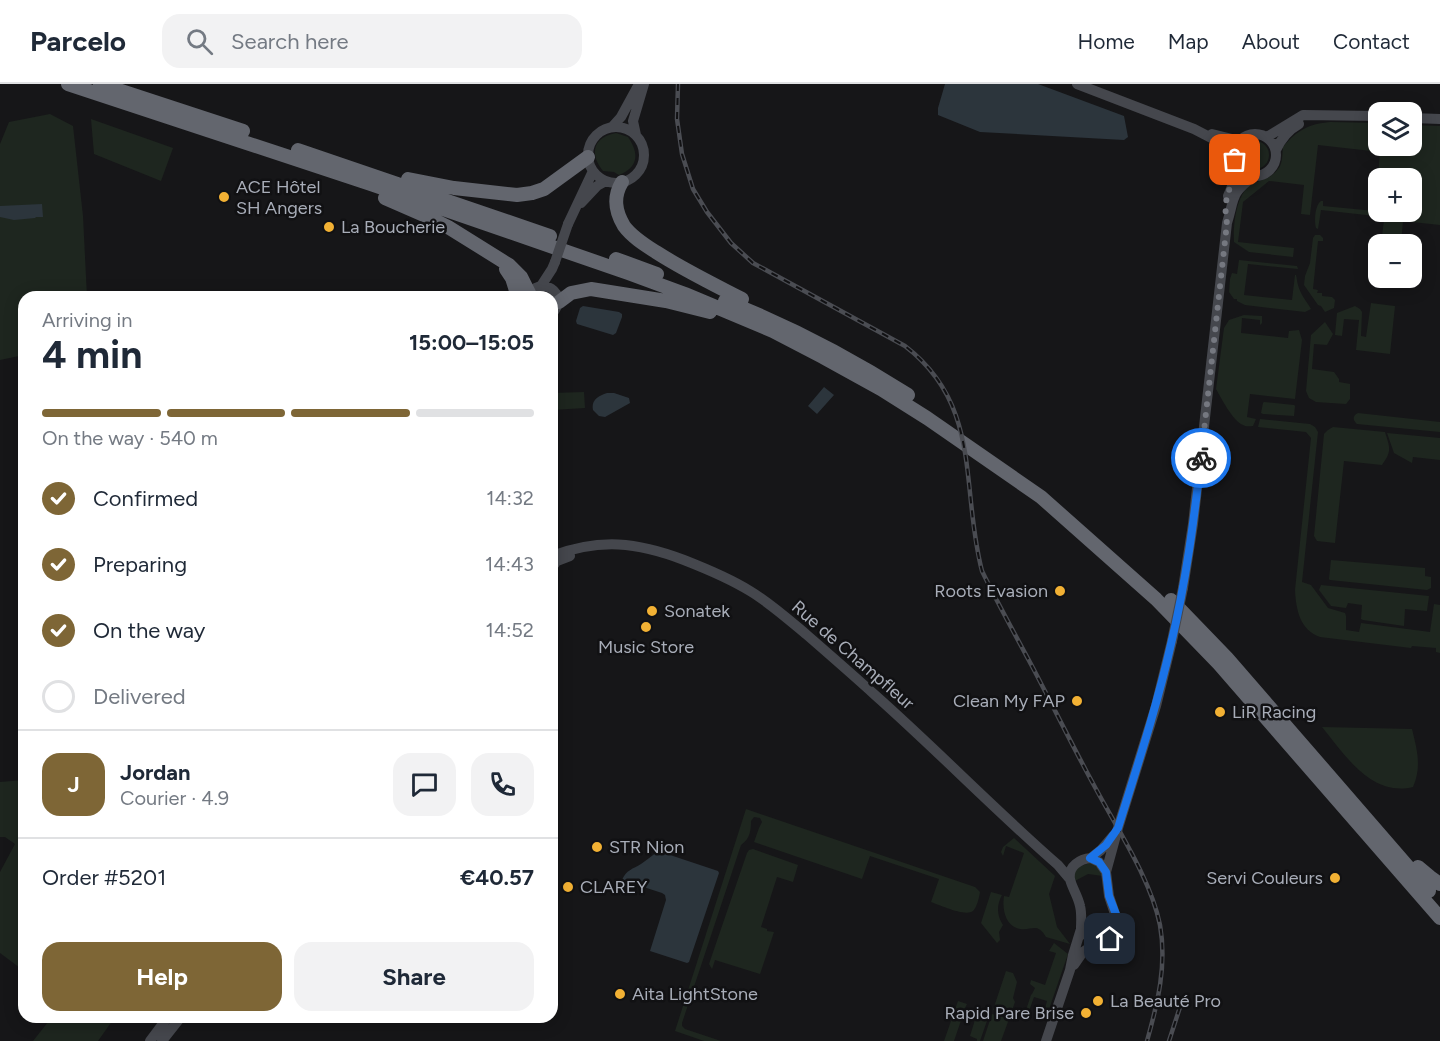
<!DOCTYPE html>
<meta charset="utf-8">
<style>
body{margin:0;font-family:Figtree,sans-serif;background:#f2f2f3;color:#1f2937;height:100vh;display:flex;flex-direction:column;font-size:22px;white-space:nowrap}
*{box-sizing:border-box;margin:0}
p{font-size:20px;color:#747a83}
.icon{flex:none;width:33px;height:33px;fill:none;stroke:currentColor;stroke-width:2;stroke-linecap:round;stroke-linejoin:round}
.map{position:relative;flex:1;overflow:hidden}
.drawer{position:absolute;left:18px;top:207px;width:540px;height:732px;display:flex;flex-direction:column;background:#fff;border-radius:18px;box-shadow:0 3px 15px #0003}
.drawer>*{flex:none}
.controls{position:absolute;left:1368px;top:18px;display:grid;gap:12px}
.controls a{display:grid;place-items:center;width:54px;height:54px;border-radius:12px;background:#fff;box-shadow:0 3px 15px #0003;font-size:30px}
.pin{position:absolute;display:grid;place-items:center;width:51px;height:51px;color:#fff;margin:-26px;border-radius:12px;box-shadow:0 3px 9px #0006}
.courier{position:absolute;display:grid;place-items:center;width:60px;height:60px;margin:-30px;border:4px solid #1a73e8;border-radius:50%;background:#fff;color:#222;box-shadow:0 2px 8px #0007}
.overview em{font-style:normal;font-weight:700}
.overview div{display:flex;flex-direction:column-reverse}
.overview{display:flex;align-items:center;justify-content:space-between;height:102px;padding:0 24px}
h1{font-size:39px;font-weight:700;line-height:45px}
.bar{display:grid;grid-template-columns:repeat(4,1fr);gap:9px 6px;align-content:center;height:72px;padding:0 24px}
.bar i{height:8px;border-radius:4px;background:#e0e1e3}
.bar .on{background:#7e6636}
.bar p{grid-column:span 4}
.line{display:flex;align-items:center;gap:15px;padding:0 24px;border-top:2px solid #e0e1e3}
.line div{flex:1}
.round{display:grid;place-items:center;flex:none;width:63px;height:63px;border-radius:18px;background:#f2f2f3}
ol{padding:0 24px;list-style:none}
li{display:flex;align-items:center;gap:18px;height:66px}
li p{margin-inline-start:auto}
li .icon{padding:6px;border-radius:50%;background:#7e6636;color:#fff;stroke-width:4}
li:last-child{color:#747a83}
li i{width:33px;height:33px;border:3px solid #e0e1e3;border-radius:50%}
.button{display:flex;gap:12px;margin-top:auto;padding:12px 24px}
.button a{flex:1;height:69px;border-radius:18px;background:#7e6636;color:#fff;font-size:24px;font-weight:700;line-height:69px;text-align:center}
.button a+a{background:#f2f2f3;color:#1f2937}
header{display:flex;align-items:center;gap:36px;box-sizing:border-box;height:84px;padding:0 30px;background:#fff;border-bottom:2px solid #e0e1e3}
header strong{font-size:28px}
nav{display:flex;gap:33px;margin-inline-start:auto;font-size:21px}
.search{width:420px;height:54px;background:#f2f2f3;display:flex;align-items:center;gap:15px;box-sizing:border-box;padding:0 21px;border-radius:18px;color:#747a83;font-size:22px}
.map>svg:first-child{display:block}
.green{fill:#1e261f}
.water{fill:#2c353c}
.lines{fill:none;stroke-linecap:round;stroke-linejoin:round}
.secondary{stroke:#45474d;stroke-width:10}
.highway{stroke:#63666e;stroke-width:14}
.rail-casing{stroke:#4a4c52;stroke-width:4.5}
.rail{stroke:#111113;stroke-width:2;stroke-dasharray:7;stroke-linecap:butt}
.secondary-bridge{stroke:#45474d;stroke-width:10}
.done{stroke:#757880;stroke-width:6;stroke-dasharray:0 10.8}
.route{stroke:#1a73e8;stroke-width:8}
.poi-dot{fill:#f2b134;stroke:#111113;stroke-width:2}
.labels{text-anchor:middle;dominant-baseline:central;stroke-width:5;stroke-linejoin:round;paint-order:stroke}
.poi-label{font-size:18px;fill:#a8adb8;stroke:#111113;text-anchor:start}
.street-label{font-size:18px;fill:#a8adb8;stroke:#111113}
</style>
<header>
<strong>Parcelo</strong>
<div class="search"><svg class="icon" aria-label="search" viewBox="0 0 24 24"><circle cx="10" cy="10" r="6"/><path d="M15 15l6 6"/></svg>Search here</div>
<nav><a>Home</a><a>Map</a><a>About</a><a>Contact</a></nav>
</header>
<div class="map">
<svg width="1440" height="957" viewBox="0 0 1440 957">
<rect width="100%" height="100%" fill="#161618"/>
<path class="green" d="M50 30 73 42 83 132 87 213H24V271L0 276V60L9 38Z
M91 35 173 64 161 97 94 70Z
M1330 38 1378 39V62H1412V41L1440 42V141L1403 137 1401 160H1381L1385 128H1412V94H1378V121L1377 103 1380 68 1318 61 1310 131 1301 130 1304 101 1269 97 1243 118 1238 158 1294 164 1293 173 1249 168 1234 158C1233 141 1236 107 1254 99 1263 95 1272 94 1278 85 1283 79 1282 71 1283 63 1297 46 1309 40 1330 38Z
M616 49 628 53C639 69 639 83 619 91L614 88 603 87C589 70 593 53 616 49Z
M1241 71a14 14 0 1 1 28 0a14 14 0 1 1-28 0Z
M1321 117H1323V122L1375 127V132L1321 126 1318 145 1316 144C1314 137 1315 121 1321 117Z
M1315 151H1320L1323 154V157H1318L1313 205 1318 206 1317 209H1322V212L1332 213 1335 216 1334 224 1325 228 1321 222 1318 221 1304 201 1305 192 1310 179 1313 154Z
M1239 176 1297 182 1298 185 1248 180 1244 211 1292 216 1295 191H1296C1297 195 1297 198 1298 201 1300 210 1307 218 1311 225L1305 228 1245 221 1237 217V215H1234L1229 208 1230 195 1232 189 1237 190Z
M1371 219 1395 222 1390 270 1356 266 1359 236 1344 235 1342 252 1335 251 1337 229 1355 222 1360 225 1362 228 1361 252 1366 253Z
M1244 231 1262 232V239L1260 241V236L1242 234 1241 249 1288 254 1289 247 1299 246 1302 256 1295 315 1250 310 1247 333 1256 335 1253 342C1250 342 1246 343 1243 341 1233 337 1221 314 1216 305L1224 244 1229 236Z
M1325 238 1333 250 1327 261 1314 260 1312 285 1334 288 1339 295V298L1350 300V315L1346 320 1316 318 1309 314 1306 307 1311 251Z
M584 308 585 324 552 326V309Z
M1264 318 1294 321 1295 322 1294 332 1263 330 1261 329 1263 319Z
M1358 329 1440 338V348L1357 340C1352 336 1353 331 1358 329Z
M1260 335 1310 340 1315 343 1318 348 1302 498 1311 501 1328 524 1345 529 1346 532V546L1359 548 1361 539 1430 548 1434 520 1440 521V569L1436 568V564L1412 562 1411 564 1320 553C1300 546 1296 526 1295 506L1311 354 1306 348 1258 343Z
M1333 343 1385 348C1390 364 1392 367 1382 381L1344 377 1335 459 1317 457 1314 452 1324 350 1328 346Z
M1387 349 1440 354V376L1413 373 1412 379 1394 369Z
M1331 476 1425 484V492L1431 493V504L1427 506 1330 496 1329 495Z
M1321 501 1429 512 1427 527 1405 525 1404 542 1363 536 1361 535 1362 521 1348 519 1346 524 1331 522 1319 506Z
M1322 643 1412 645C1417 666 1422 682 1413 703 1371 713 1345 671 1322 643Z
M24 696V887L0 869V788L15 760 5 753H0V698Z
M746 725 975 803 980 808C979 814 977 823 973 827 965 833 940 821 931 818L939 795 870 772 862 795 754 758 759 744 762 738 760 734 754 733 751 737C751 746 750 755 741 761L682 939V942L685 945 721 957H704L675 947Z
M1014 754 1055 792 1049 810 1057 843 1070 860 1046 853C1037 838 1032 847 1020 845 1005 842 1002 825 1004 812L1009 813 1024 769 1006 762 1003 772 1001 768 1003 763Z
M753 765 798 781 793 798 777 793 761 843 767 845V847L774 848 760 890 715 876 712 885 709 880 747 769 749 766Z
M1093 778 1103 792 1088 790 1073 798 1075 784Z
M991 808 1002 811C996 822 997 832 1003 841L999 848 1000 856 997 859 981 839Z
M1054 859 1068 870 1046 934 1042 936 1047 917 1034 913 1029 927 1026 926 1031 911 1032 910 1035 904 1030 900 1031 896 1045 901 1056 869 1049 867Z
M1006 887 1013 889 1017 898 1013 914 1015 918 1010 932 993 926Z
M958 917 967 920 966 922 954 957H944Z
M978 926 980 932 988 934 980 957H977V955L970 952Z
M992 930 1009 935 1001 957H983Z
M52 933H115L98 957H33Z"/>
<path class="water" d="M945 0H1038L1124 32 1128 53 1124 56 980 48 938 31V24Z
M42 120 43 133H36L35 134 14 136 0 133V122Z
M583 222 619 228 622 230V233L616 249 613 251 577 240 576 237 580 224Z
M824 303 834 311 817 330 808 322Z
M607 309H614L629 314 630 319 605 333 599 332 593 326C591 316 598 312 607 309Z
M658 767 718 787 719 789 689 878 687 879 650 867 666 816 665 811 662 809 622 796C626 786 633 785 641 780 647 776 653 771 658 767Z"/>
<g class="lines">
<path class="secondary" d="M1077 0 1194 45 1223 60 1234 70
M1412 34 1440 35
M612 43 621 33 639 0
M588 71a28 28 0 1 1 56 0a28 28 0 1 1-56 0Z
M1212 50 1240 57
M1234 71a21 21 0 1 1 42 0a21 21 0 1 1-42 0Z
M636 51 633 37 644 0
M1267 53 1303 31 1378 32
M1276 66C1281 55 1288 46 1299 40
M1228 112 1236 93 1238 82
M581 119 597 102 606 97
M568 140 593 87
M541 202 552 185 555 178
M528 213C539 189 571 209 552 230
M552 373V387
M552 472C600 454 637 458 684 476 707 485 729 494 750 507 770 519 789 536 807 551 830 571 853 591 875 611 937 666 995 726 1058 781L1069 794
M552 483 557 477 570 472
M1183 504 1193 440 1227 139C1235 113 1230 110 1254 92
M1091 774 1099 778 1106 788 1109 812 1118 839C1114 862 1094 863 1081 845 1081 837 1082 830 1080 822 1078 812 1072 804 1070 795 1068 782 1080 775 1091 774Z
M1091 774 1101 766 1113 752
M1106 788 1118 744 1156 622 1172 557
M1074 881 1083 868 1098 858
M150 957 168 933
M162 957 181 933
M1046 957 1070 886 1073 871 1081 845"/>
<path class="highway" d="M68 0 371 100 628 189 685 210 773 247 823 273 881 305 927 334 1041 413 1156 515 1219 580 1440 834
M100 0 243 47
M298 66 550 152
M408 95 454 104 517 111 532 109 544 105 588 73
M622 98C613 113 615 127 624 142 632 153 645 161 656 168 684 186 713 200 742 215
M385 114 424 131 448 143 509 181 521 193 529 209
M616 175 657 190
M506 185 512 194 518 213
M725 217C789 242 850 274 908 311
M559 218 571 209 591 205 666 217 710 228
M1171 516 1227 574 1429 807
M1418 783 1430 793 1440 800"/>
<defs>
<path id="rail" d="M678 0 677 35 682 70 693 105 707 128 731 159 753 179 905 262C983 322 960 403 982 487 998 520 1016 552 1033 584 1054 624 1074 665 1096 705 1118 746 1151 796 1160 841 1167 881 1158 918 1147 957
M1169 957 1180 923"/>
</defs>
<use href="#rail" class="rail-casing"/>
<use href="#rail" class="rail"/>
<path class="secondary-bridge" d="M555 178 568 140
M1172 557 1183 504"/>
</g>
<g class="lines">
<path class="done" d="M1201 374 1227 139C1225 130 1225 119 1228 109 1232 97 1240 89 1235 76"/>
<path class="route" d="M1110 855 1118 843 1117 833 1109 812 1106 788 1099 778 1090 774 1106 761 1118 744C1137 683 1157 622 1171 560 1186 498 1194 436 1201 374"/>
</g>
<g class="poi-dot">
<circle cx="224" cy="113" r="6"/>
<circle cx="329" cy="143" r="6"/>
<circle cx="1060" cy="507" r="6"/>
<circle cx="652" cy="527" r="6"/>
<circle cx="646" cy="543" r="6"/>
<circle cx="1077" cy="617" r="6"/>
<circle cx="1220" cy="628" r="6"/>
<circle cx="597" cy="763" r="6"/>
<circle cx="1335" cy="794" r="6"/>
<circle cx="568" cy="803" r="6"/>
<circle cx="620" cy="910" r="6"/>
<circle cx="1098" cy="917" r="6"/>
<circle cx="1086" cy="929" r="6"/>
</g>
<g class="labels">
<g class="poi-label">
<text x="236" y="103">ACE Hôtel<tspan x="236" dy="21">SH Angers</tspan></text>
<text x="341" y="143">La Boucherie</text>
<text x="1048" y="507" text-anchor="end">Roots Evasion</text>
<text x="664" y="527">Sonatek</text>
<text x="646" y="563" text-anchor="middle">Music Store</text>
<text x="1065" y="617" text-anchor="end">Clean My FAP</text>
<text x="1232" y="628">LiR Racing</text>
<text x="609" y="763">STR Nion</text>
<text x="1323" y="794" text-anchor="end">Servi Couleurs</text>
<text x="580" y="803">CLAREY</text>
<text x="632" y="910">Aita LightStone</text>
<text x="1110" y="917">La Beauté Pro</text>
<text x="1074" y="929" text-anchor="end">Rapid Pare Brise</text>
</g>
<g class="street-label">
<text transform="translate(853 571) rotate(41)">Rue de Champfleur</text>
</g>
</g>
</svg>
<div class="controls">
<a><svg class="icon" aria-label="layers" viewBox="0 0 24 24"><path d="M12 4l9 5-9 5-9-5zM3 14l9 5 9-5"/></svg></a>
<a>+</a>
<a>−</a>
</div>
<div class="pin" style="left:1235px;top:76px;background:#ea580c"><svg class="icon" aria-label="bag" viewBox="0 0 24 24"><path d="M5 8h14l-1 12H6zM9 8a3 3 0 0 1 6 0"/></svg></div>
<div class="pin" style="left:1110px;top:855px;background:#1f2937"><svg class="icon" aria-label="home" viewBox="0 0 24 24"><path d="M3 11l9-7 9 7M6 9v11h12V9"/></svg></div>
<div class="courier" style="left:1201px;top:374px"><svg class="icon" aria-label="bike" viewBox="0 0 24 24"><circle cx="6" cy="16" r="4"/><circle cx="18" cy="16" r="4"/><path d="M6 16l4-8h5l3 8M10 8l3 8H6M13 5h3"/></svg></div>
<section class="drawer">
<div class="overview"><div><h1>4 min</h1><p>Arriving in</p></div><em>15:00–15:05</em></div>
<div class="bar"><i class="on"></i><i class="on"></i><i class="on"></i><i></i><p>On the way · 540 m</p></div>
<ol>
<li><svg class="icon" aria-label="check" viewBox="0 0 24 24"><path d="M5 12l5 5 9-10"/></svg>Confirmed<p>14:32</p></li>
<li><svg class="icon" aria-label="check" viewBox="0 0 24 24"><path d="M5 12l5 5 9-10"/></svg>Preparing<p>14:43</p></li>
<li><svg class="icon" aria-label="check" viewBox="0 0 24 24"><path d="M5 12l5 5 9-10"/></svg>On the way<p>14:52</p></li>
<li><i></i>Delivered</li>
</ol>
<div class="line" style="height:108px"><b class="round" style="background:#7e6636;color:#fff">J</b><div><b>Jordan</b><p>Courier · 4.9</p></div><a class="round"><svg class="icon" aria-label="chat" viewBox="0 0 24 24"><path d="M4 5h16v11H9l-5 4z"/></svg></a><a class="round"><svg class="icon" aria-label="phone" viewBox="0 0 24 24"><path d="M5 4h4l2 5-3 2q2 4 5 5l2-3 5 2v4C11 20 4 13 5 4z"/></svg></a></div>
<div class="line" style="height:78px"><div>Order #5201</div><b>€40.57</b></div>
<div class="button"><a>Help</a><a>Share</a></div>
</section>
</div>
